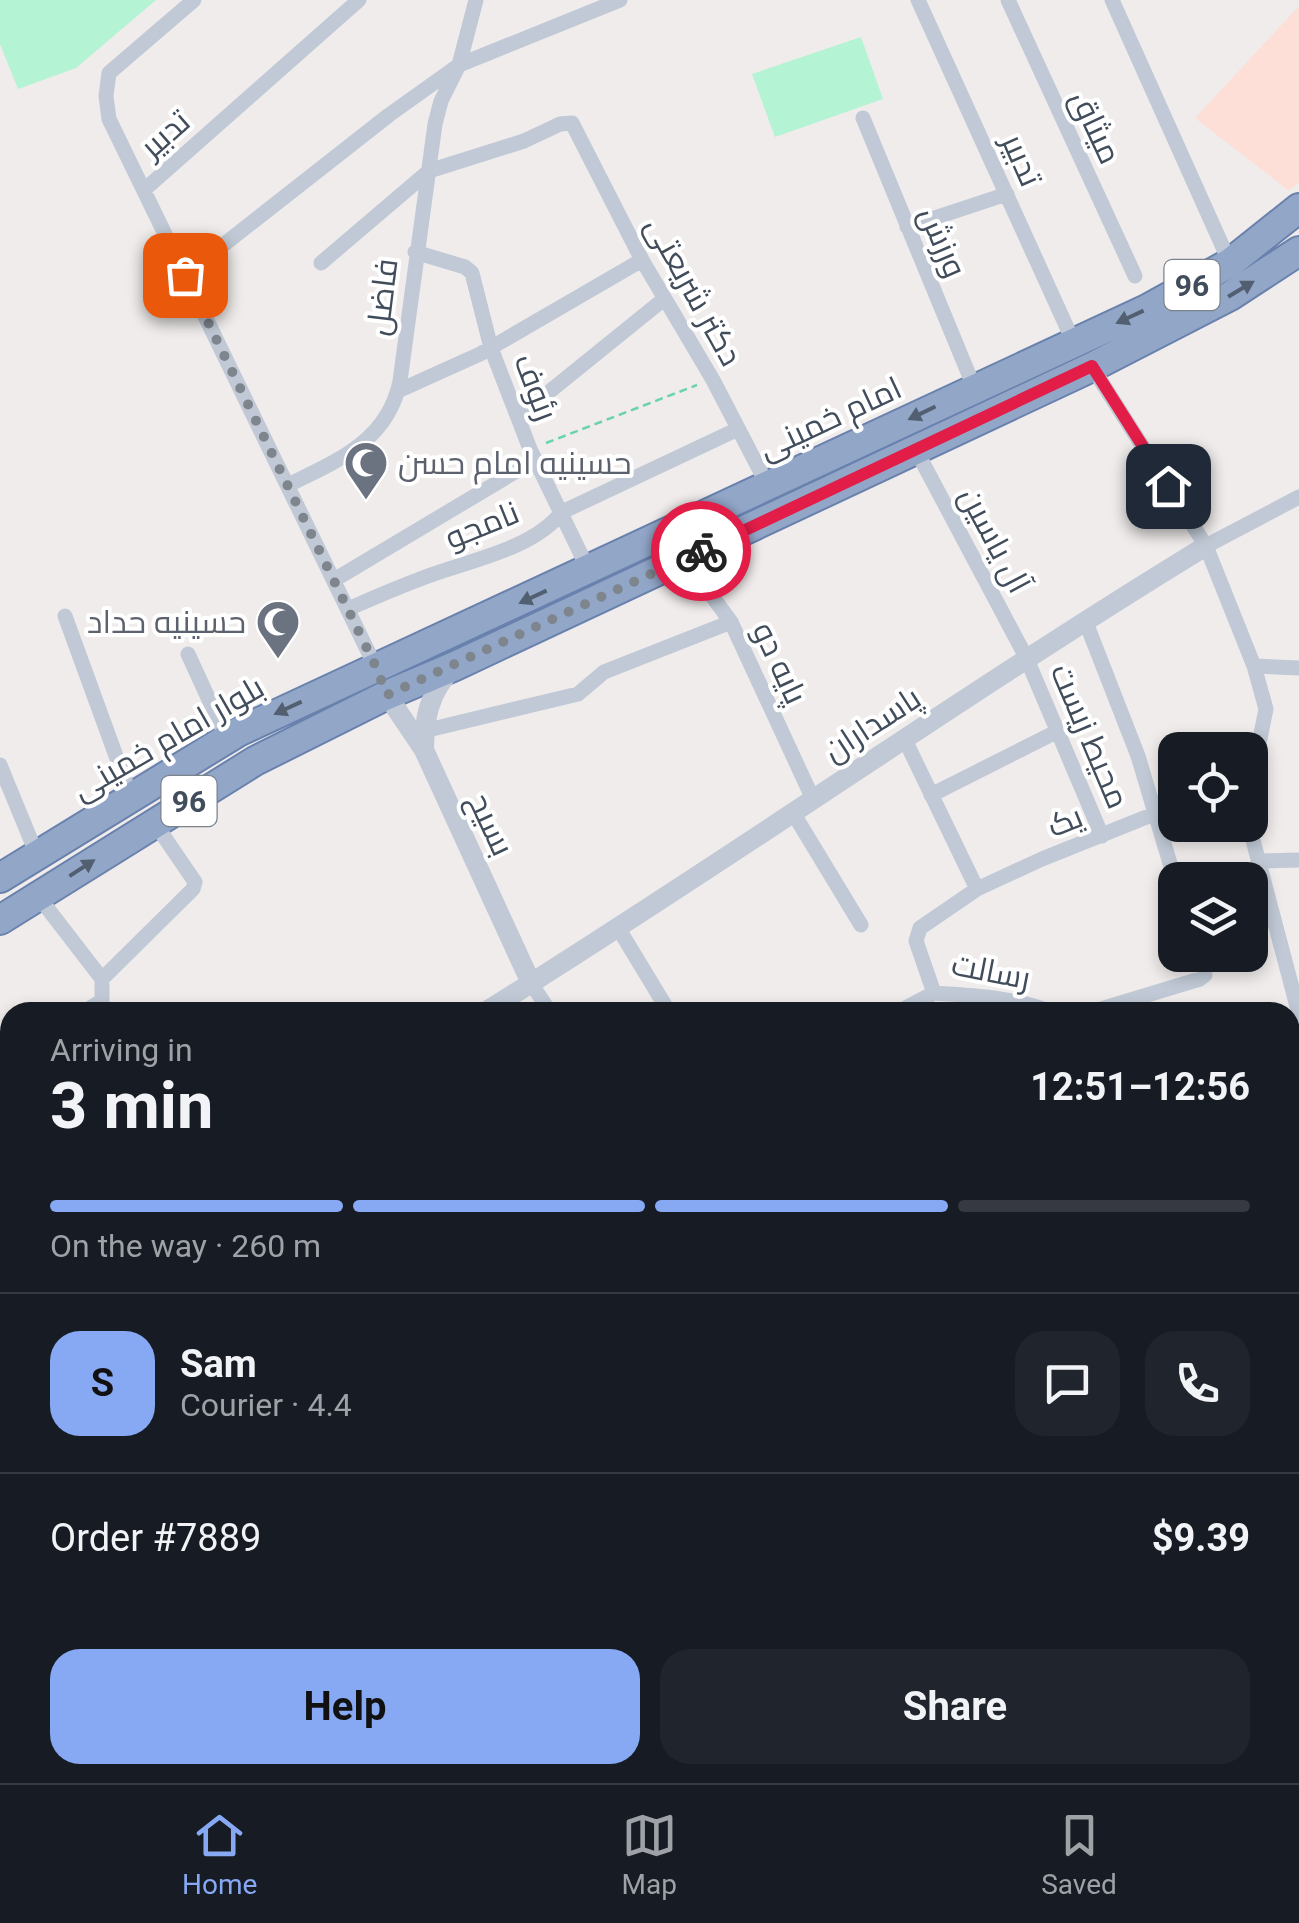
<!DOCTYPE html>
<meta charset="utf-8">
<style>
body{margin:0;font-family:Roboto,Cairo,sans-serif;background:#20242c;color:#f1f3f6;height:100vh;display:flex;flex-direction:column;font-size:38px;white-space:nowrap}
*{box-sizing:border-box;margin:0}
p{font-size:32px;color:#9ea1a6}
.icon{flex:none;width:55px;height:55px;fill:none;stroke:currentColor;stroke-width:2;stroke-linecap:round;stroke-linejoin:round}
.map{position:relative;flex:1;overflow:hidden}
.details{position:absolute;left:0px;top:1002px;width:1300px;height:782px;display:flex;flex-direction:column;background:#171b24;border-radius:30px 30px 0 0;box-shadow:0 5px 15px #0003}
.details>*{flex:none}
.fabs{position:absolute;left:1158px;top:732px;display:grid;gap:20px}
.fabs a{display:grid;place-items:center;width:110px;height:110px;border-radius:20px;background:#171b24;box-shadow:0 5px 15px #0003;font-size:50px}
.pin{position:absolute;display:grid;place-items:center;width:85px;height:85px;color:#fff;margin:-42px;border-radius:20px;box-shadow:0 5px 15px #0006}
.courier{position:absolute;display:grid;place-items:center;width:100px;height:100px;margin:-50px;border:8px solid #e11d48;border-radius:50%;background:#fff;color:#222;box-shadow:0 2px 12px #0007}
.head em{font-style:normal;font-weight:700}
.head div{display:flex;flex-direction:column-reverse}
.head{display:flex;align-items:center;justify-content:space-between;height:170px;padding:0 50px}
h1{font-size:65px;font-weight:700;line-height:75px}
.bar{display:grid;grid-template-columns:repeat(4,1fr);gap:15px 10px;align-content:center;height:120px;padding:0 50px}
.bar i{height:12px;border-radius:8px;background:#363941}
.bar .current{background:#87a9f3}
.bar p{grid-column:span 4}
.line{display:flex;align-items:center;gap:25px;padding:0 50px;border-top:2px solid #363941}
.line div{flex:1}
.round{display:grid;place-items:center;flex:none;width:105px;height:105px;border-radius:30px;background:#20242c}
.button{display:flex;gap:20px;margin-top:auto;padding:20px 50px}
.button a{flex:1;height:115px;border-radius:30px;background:#87a9f3;color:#111;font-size:40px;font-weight:700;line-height:115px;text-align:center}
.button a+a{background:#20242c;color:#f1f3f6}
.menu{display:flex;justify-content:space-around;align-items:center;height:140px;border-top:2px solid #363941;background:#171b24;font-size:28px;color:#9ea1a6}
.menu a{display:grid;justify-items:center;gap:5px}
.menu .current{color:#87a9f3}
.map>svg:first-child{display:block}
.medical{fill:#fddfd7}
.green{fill:#b4f3d4}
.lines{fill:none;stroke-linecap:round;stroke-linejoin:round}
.trunk-casing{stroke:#6981ad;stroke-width:32}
.path{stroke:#68d4ac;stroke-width:2.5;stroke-dasharray:8 5;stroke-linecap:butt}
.minor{stroke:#c0c9d5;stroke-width:15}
.tertiary{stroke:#c0c9d5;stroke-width:20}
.trunk{stroke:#92a6c8;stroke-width:28}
.oneway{fill:#525f71}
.done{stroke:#7f858d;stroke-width:10;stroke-dasharray:0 18}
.route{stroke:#e11d48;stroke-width:12}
.labels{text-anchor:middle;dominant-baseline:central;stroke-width:8;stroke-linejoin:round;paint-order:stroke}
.shield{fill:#fff;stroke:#7b828c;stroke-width:2.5}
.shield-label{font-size:30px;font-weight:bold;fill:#424d5b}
.street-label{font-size:32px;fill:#424d5b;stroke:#fff}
.worship-label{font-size:32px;fill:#5b616d;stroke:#fff;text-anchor:start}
</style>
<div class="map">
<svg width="1299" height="1783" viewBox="0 0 1299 1783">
<rect width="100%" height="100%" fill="#efeceb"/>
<path class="medical" d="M1299 6V182L1289 191 1195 118Z"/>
<path class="green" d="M0 0H156L76 68 18 89 0 44Z
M861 37 883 99 775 137 752 74Z"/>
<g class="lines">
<defs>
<path id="trunk" d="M0 878 238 732 1147 309 1230 263 1299 208
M0 920 255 761 387 695 455 666 1092 367 1230 296 1299 251"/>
</defs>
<use href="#trunk" class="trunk-casing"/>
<path class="path" d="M546 443 697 385
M1290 1567 1299 1561"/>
<path class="minor" d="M194 0 109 73 106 96 109 119 379 674
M918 0 1074 343
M1008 0 1135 276
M1112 0 1230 263
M863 118 974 387
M144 190 359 0
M907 227 1007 194
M415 252 465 267 472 273 491 348 530 449 589 571
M321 263 429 171 524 141 560 124 572 123 642 260 713 380 768 486
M185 275 389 115 459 65 620 0
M1092 367 1206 546 1254 666 1266 709 1250 788
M398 391 480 354 642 260
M518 417 664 299
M916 450 1026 657 1102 836
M288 485C337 461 388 441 400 381L435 124 441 101 459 65 476 0
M1206 546 1299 497
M685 559 731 622 812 797
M334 580 535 460
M348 609C375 597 401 586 428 576 471 560 533 549 562 512L738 429
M65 616 131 797
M1085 620 1138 756 1175 880
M188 654 227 739
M1254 666 1299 668
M424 731 578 694 604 672 731 622
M905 740 977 889
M0 765 37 855
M931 795 1058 731
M792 811 861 925
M1249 825 1299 1014
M1258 861 1299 860
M38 896 102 979V1001L83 1012
M617 926 669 1012
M102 979 193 889 195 882 154 822
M531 983 550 1012
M898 1012 934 993
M1051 1012C1014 997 973 996 934 993L916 941 920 928 977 889 1042 859 1154 814H1175
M1091 1012 1200 979 1205 975 1200 955
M0 1057 10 1071
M1290 1077 1299 1074
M1290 1176H1299
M0 1186 10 1181
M1290 1198 1299 1189
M1290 1300 1299 1294
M0 1415 10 1405
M0 1452 10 1463
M1290 1470 1299 1486
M1290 1515 1299 1508
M0 1574 10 1570
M0 1638 10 1648
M1290 1658 1299 1651
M186 1775 195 1783
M230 1775 242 1783
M328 1775 348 1783
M440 1775 451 1783
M831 1775 834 1783
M771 1783 788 1775
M1129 1783 1140 1775"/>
<path class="tertiary" d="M387 695 424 750 531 983
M424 750C424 719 429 692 452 669
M485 1012C728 861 962 695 1206 546
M0 1320 10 1313
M987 1775 995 1783
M1062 1775 1070 1783"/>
<use href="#trunk" class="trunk"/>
</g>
<defs><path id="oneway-solid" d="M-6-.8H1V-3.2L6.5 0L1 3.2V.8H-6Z" transform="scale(2.5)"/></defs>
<g class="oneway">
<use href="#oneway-solid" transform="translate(1241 289) rotate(-31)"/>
<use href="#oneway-solid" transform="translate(1130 317) rotate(155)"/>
<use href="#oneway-solid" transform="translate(922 413) rotate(154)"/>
<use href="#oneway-solid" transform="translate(533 597) rotate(155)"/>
<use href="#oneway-solid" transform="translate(288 708) rotate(155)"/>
<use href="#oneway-solid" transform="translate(82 868) rotate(-33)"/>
</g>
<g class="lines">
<path class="done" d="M185 275 376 667 387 695 701 551"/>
<path class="route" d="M701 551 1092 366 1168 486"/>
</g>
<defs>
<symbol id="mosque-pin" viewBox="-11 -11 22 30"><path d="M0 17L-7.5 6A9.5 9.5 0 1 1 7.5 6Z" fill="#6b7280" stroke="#fff"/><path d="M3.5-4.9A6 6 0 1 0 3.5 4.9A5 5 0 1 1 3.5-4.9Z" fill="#fff"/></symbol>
</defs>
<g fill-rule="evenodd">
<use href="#mosque-pin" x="341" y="438" width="50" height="68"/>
<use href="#mosque-pin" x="253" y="597" width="50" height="68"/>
</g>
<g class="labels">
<g class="shield">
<rect x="1164.5" y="260" width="55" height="50" rx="8"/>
<rect x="161.5" y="776" width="55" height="50" rx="8"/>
</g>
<g class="shield-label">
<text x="1192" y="285">96</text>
<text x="189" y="801">96</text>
</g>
<g class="street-label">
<text transform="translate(1096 127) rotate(65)">میثاق</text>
<text transform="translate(165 134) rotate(-41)">تدبیر</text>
<text transform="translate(1022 160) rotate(66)">تدبیر</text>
<text transform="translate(943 242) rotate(67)">ورزش</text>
<text transform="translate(694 291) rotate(61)">دکتر شریعتی</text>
<text transform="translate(382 297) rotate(-83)">فاضل</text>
<text transform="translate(536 387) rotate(69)">رئوف</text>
<text transform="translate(830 418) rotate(-25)">امام خمینی</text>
<text transform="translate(482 525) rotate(-22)">نامجو</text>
<text transform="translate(995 540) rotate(62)">آل یاسین</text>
<text transform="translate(780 663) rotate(65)">پایه دو</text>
<text transform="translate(872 724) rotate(-33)">پاسداران</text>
<text transform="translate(1090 736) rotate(67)">محیط زیست</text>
<text transform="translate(168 738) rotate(-30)">بلوار امام خمینی</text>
<text transform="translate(1065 821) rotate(-22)">یک</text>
<text transform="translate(491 824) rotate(65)">بسیح</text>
<text transform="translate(991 971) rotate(11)">رسالت</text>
</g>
<g class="worship-label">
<text x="398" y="463">حسینیه امام حسن</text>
<text x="246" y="622" text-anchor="end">حسینیه حداد</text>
</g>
</g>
</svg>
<div class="fabs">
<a><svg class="icon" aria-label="locate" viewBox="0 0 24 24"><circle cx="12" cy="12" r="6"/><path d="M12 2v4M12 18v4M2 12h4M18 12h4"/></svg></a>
<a><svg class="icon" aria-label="layers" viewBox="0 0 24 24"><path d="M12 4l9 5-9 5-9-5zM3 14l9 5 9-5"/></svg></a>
</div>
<div class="pin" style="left:185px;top:275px;background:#ea580c"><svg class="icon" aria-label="bag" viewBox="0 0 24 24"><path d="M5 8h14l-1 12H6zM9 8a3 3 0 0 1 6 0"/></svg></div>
<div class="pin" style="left:1168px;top:486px;background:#1f2937"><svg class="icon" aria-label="home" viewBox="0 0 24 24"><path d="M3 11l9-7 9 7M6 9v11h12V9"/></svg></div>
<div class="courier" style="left:701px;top:551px"><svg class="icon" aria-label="bike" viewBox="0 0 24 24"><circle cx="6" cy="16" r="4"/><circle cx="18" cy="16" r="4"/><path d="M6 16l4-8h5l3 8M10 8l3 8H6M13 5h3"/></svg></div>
<section class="details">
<div class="head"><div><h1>3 min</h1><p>Arriving in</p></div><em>12:51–12:56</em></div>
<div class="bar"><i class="current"></i><i class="current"></i><i class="current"></i><i></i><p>On the way · 260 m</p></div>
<div class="line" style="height:180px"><b class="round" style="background:#87a9f3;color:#111">S</b><div><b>Sam</b><p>Courier · 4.4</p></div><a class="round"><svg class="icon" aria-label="chat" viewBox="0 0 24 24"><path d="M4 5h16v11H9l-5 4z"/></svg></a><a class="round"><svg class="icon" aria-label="phone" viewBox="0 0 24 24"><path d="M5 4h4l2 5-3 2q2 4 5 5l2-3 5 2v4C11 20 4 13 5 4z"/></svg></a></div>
<div class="line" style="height:130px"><div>Order #7889</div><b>$9.39</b></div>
<div class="button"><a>Help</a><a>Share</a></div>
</section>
</div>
<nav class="menu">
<a class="current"><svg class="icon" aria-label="home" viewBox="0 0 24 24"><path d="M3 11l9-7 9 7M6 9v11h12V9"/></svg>Home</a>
<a><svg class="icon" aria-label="map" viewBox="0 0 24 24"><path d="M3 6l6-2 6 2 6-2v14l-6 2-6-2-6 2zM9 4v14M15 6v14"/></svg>Map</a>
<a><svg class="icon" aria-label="saved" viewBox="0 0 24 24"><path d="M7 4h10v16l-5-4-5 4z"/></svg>Saved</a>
</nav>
